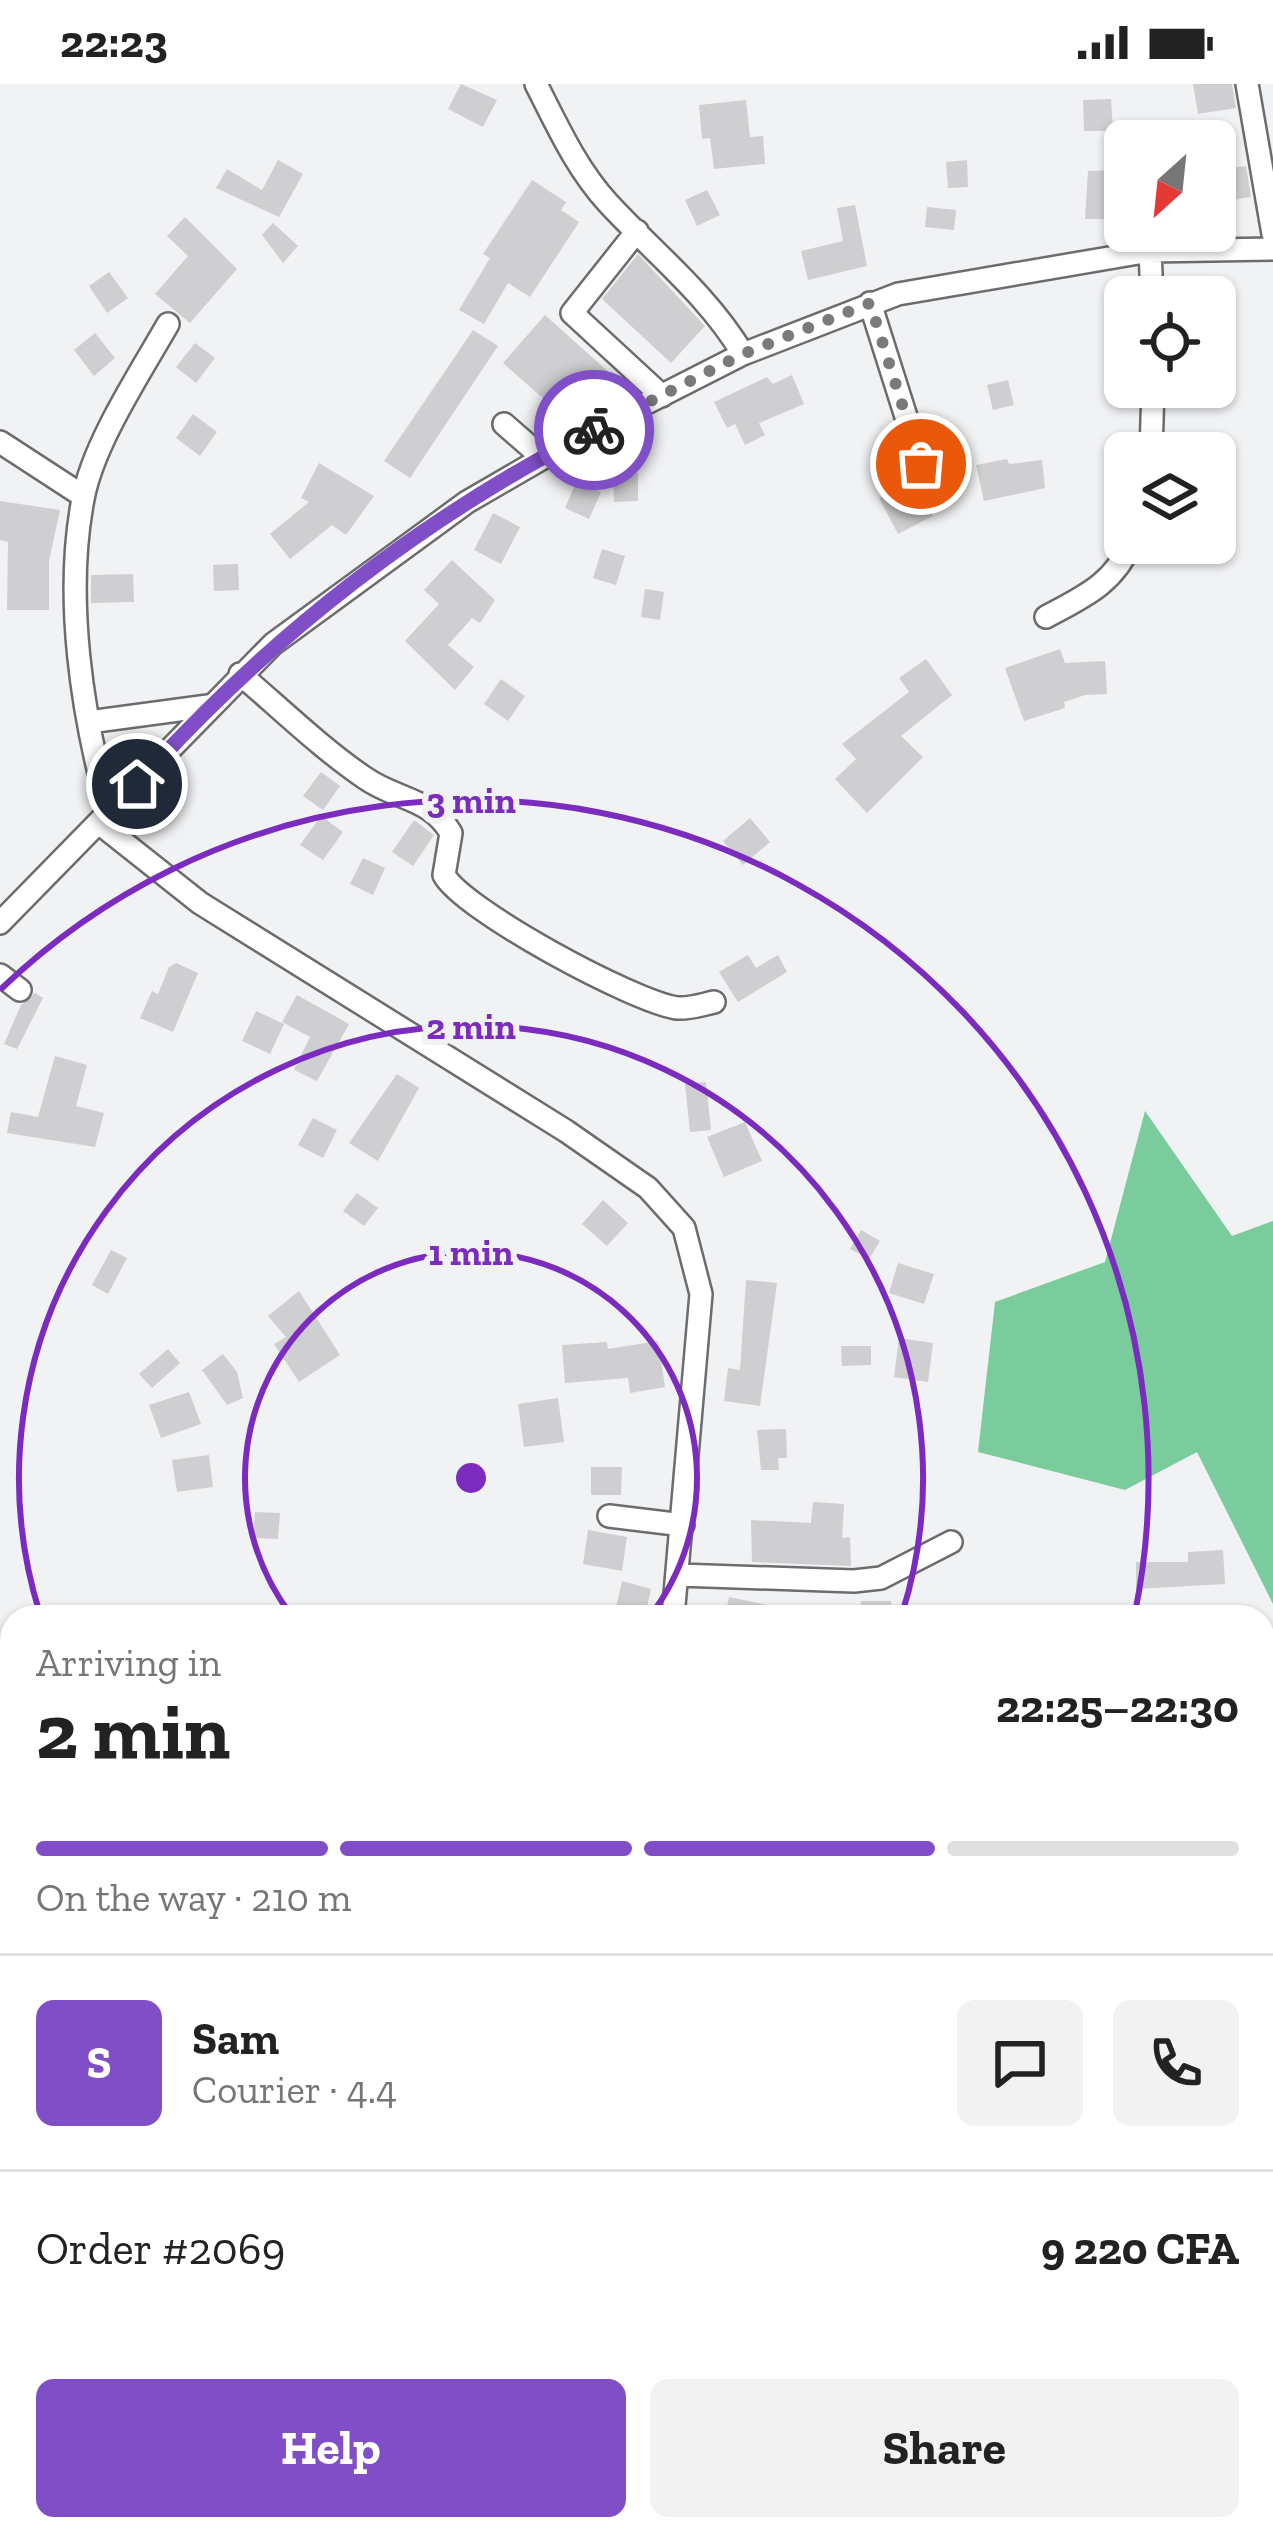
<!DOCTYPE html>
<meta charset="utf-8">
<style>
body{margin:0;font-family:"Zilla Slab",serif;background:#f2f2f2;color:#222;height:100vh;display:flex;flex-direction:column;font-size:45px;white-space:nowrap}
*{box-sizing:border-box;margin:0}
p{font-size:39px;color:#767676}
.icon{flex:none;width:66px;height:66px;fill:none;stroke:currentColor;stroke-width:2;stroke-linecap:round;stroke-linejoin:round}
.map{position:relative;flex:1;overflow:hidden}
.drawer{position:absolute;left:0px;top:1521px;width:1275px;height:936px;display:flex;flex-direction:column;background:#fff;border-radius:36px 36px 0 0;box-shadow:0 3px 9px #0004}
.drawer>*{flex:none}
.needle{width:78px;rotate:207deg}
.tools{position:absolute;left:1104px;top:36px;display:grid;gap:24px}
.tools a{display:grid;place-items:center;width:132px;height:132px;border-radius:18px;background:#fff;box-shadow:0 3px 9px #0004;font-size:60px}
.pin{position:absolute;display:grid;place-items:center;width:102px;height:102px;color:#fff;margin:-51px;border:6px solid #fff;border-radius:50%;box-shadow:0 3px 12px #0007}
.courier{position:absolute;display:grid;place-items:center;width:120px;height:120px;margin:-60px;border:9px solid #804fc7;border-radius:50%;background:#fff;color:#222;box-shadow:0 3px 15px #0007}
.summary em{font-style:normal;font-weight:700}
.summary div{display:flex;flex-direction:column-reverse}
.summary{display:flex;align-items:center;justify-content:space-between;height:204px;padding:0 36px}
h1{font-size:78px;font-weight:700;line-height:90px}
.bar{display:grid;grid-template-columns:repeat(4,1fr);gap:18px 12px;align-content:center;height:144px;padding:0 36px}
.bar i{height:15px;border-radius:9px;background:#e0e0e0}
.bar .selected{background:#804fc7}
.bar p{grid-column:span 4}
.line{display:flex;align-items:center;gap:30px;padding:0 36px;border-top:3px solid #e0e0e0}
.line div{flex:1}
.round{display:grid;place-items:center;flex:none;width:126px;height:126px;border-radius:18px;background:#f2f2f2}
.button{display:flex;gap:24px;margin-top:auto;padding:24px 36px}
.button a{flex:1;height:138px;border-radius:18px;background:#804fc7;color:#fff;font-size:48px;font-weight:700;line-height:138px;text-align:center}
.button a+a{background:#f2f2f2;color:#222}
.status{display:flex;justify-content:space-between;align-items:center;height:84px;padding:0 60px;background:#fff;direction:ltr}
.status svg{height:33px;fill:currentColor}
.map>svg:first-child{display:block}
.forest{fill:#7acc9c}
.building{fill:#cfced0}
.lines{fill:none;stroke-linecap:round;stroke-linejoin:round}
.minor-casing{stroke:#6b6c6e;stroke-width:26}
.minor{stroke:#fff;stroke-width:21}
.done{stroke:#797a7b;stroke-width:12;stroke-dasharray:0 21.6}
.route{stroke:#804fc7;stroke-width:15}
.ring{fill:none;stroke:#7b2cbf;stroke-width:6}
.centre{fill:#7b2cbf;stroke:#f1f2f4;stroke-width:6}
.ring-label{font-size:36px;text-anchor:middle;font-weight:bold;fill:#7b2cbf;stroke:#f1f2f4;stroke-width:12;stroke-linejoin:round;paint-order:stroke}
</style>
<div class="status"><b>22:23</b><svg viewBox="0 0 49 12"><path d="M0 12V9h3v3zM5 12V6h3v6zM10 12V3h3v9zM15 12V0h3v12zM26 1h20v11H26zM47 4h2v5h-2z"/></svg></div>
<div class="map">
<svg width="1273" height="2457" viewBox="0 0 1273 2457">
<rect width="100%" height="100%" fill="#f1f2f4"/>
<path class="forest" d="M1145 1027 1232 1152 1273 1137V1520L1197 1368 1125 1406 978 1368 995 1218 1105 1178Z
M1273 2291V2457H1213L1218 2445H1263V2319Z"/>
<path class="building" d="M461 0 497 16 483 43 448 25Z
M1193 0H1232L1236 24 1198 30Z
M1111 15 1113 47H1084L1083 16Z
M746 16 750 53 763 52 765 80 714 85 710 54 702 55 699 21Z
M278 76 303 90 279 133 216 104 227 85 262 106Z
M967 76 968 103 948 104 946 78Z
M1246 82 1251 113 1221 117 1217 85Z
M1125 86V129H1117V135H1085L1088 87Z
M532 96 566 118 561 126 579 138 530 213 508 199 484 240 459 226 490 174 483 170Z
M707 106 720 131 697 142 685 116Z
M855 121 867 182 808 196 801 167 843 157 837 124Z
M927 123 956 126 954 146 925 143Z
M185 133 237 185 190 239 155 210 188 172 167 152Z
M273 139 298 162 283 179 262 151Z
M638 170 705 242 671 279 602 215Z
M109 188 128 214 107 229 89 202Z
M545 231 612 291 570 338 503 279Z
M473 246 498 262 410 394 384 377Z
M95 249 115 274 94 292 74 266Z
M195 259 215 274 196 299 176 283Z
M792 291 804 320 759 339 765 351 745 361 735 340 727 344 714 318 767 293 773 300Z
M1008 296 1014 321 993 326 987 301Z
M193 330 217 348 200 372 176 354Z
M948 343 957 364 935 372 928 351Z
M1007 375 1009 380 1042 376 1045 404 984 417 976 381Z
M319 379 374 412 346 451 332 441 290 475 270 450 309 418 301 414Z
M638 389V417L614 418 613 390Z
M914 396 933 432 898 450 879 414Z
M576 398 601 408 589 435 565 424Z
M0 417 60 426 49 477V526H7L8 458 0 456Z
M493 429 520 443 501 480 474 466Z
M602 465 625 472 616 501 593 494Z
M452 476 495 516 480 539 472 534 448 561 474 583 455 606 405 557 439 520 424 506Z
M238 480 239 506 214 507 213 481Z
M133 490 134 518 91 519V491Z
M645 505 664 508 660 536 641 533Z
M1060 565 1065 579 1105 577 1107 610 1085 611 1064 618 1065 624 1024 637 1005 584Z
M926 575 952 611 901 652 923 673 867 729 835 695 856 675 842 660 909 608 899 594Z
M501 595 525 612 508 637 484 620Z
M321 688 340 702 323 726 303 712Z
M321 732 343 748 323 776 300 761Z
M750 734 770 758 743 781 723 757Z
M414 736 434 751 413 782 392 768Z
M363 774 385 784 373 811 350 800Z
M748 871 756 884 778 871 787 888 738 918 719 888Z
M176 879 198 889 173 948 140 934 152 907 158 910 169 883Z
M35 909 43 914 17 965 4 960 21 921Z
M297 911 349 940 317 997 294 986 310 953 282 938Z
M256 927 284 940 270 970 242 957Z
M55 972 87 981 76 1022 104 1029 95 1063 7 1049 11 1028 38 1033Z
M397 990 419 1004 378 1077 349 1059Z
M706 998 711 1046 690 1048 685 1000Z
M313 1034 337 1046 323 1074 298 1061Z
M745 1038 762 1077 724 1093 707 1053Z
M357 1109 378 1124 364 1142 343 1127Z
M603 1116 628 1139 607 1162 582 1140Z
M861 1146 880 1157 869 1175 850 1165Z
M111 1166 127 1174 108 1210 92 1201Z
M898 1179 934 1190 924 1220 889 1209Z
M746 1196 777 1199 760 1322 724 1317 728 1284 740 1286Z
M299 1207 340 1271 299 1298 274 1260 286 1253 268 1232Z
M899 1254 933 1259 928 1298 894 1293Z
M658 1257 665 1303 630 1309 628 1294 565 1299 562 1261 607 1258 608 1265Z
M841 1262H871V1281L842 1282Z
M168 1265 180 1279 152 1304 139 1290Z
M223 1270 237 1288 243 1314 227 1321 202 1286Z
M189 1308 201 1340 161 1354 149 1321Z
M558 1314 564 1358 524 1363 518 1320Z
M786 1345 787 1374H778L779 1386H761L757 1346Z
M209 1371 213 1403 177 1408 172 1376Z
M591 1383H622L621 1411H591Z
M813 1418 844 1420 842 1454 850 1453 851 1482 752 1478 751 1436 811 1439Z
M255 1428 280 1429 278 1455 253 1454Z
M588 1446 627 1453 622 1487 583 1480Z
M1223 1466 1225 1500 1136 1505V1478H1188V1468Z
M622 1497 651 1505 645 1532 616 1524Z
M729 1513 792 1526 791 1533H725Z
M861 1517H891V1533H861Z"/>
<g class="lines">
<defs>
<path id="minor" d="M536 0C557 41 576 84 608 119 655 170 707 210 743 270
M1247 0 1273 150
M637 147 572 229 662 312
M1150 167 1152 213
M870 219 921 380
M504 340 543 374
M0 358 83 412
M1151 369 1153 303
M1046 533C1083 513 1114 500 1131 459
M240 590C281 625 321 664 365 694 396 716 430 713 451 749L444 791C463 826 634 918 677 924 690 925 701 921 714 918
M89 638 208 622
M109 728C82 631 64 514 83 415 93 360 140 289 168 240
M99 739 200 819 566 1047 648 1104 684 1144 701 1210 673 1533
M0 839 273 560 467 418 574 356 743 270 898 210 1150 167 1273 165
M0 891 20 906
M609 1432 683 1441
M679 1491 854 1497 881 1494 951 1458
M0 2343 12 2347
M56 2457 99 2445
M228 2457 229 2445"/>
</defs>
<use href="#minor" class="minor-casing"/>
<use href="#minor" class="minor"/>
</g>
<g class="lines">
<path class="done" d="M594 346 743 270 870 219 921 380"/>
<path class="route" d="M137 700C267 555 420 435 594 346"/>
</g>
<g class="ring">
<path d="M292 1532A226 226 0 1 1 650 1532"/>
<path d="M40 1530A452 452 0 1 1 902 1530"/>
<path d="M0 906A678 678 0 0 1 1135 1529"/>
</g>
<circle cx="471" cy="1394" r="18" class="centre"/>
<g class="ring-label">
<text x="471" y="729">3 min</text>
<text x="471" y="955">2 min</text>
<text x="471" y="1181">1 min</text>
</g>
</svg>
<div class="tools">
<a><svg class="needle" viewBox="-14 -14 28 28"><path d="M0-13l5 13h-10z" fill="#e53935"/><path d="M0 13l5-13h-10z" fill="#767676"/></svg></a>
<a><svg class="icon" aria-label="locate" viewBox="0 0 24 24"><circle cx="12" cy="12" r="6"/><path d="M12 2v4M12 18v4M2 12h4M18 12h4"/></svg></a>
<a><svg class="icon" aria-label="layers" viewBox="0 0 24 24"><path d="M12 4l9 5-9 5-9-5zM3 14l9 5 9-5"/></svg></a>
</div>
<div class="pin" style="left:921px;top:380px;background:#ea580c"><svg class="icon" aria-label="bag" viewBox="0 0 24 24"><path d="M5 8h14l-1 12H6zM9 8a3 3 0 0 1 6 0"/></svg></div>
<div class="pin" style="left:137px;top:700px;background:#1f2937"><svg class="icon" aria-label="home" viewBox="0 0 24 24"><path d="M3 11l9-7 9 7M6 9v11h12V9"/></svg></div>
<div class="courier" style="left:594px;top:346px"><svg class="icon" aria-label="bike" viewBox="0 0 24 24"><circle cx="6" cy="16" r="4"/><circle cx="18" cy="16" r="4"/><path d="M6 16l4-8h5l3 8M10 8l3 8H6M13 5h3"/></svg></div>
<section class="drawer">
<div class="summary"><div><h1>2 min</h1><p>Arriving in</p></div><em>22:25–22:30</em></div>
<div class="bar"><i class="selected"></i><i class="selected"></i><i class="selected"></i><i></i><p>On the way · 210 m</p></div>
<div class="line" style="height:216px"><b class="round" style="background:#804fc7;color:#fff">S</b><div><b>Sam</b><p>Courier · 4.4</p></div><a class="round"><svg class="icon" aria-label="chat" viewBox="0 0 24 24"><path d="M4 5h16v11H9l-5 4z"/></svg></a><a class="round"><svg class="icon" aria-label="phone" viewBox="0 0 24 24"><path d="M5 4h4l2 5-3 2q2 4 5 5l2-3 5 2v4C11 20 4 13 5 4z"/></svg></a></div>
<div class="line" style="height:156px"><div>Order #2069</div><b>9 220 CFA</b></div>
<div class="button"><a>Help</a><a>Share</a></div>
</section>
</div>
